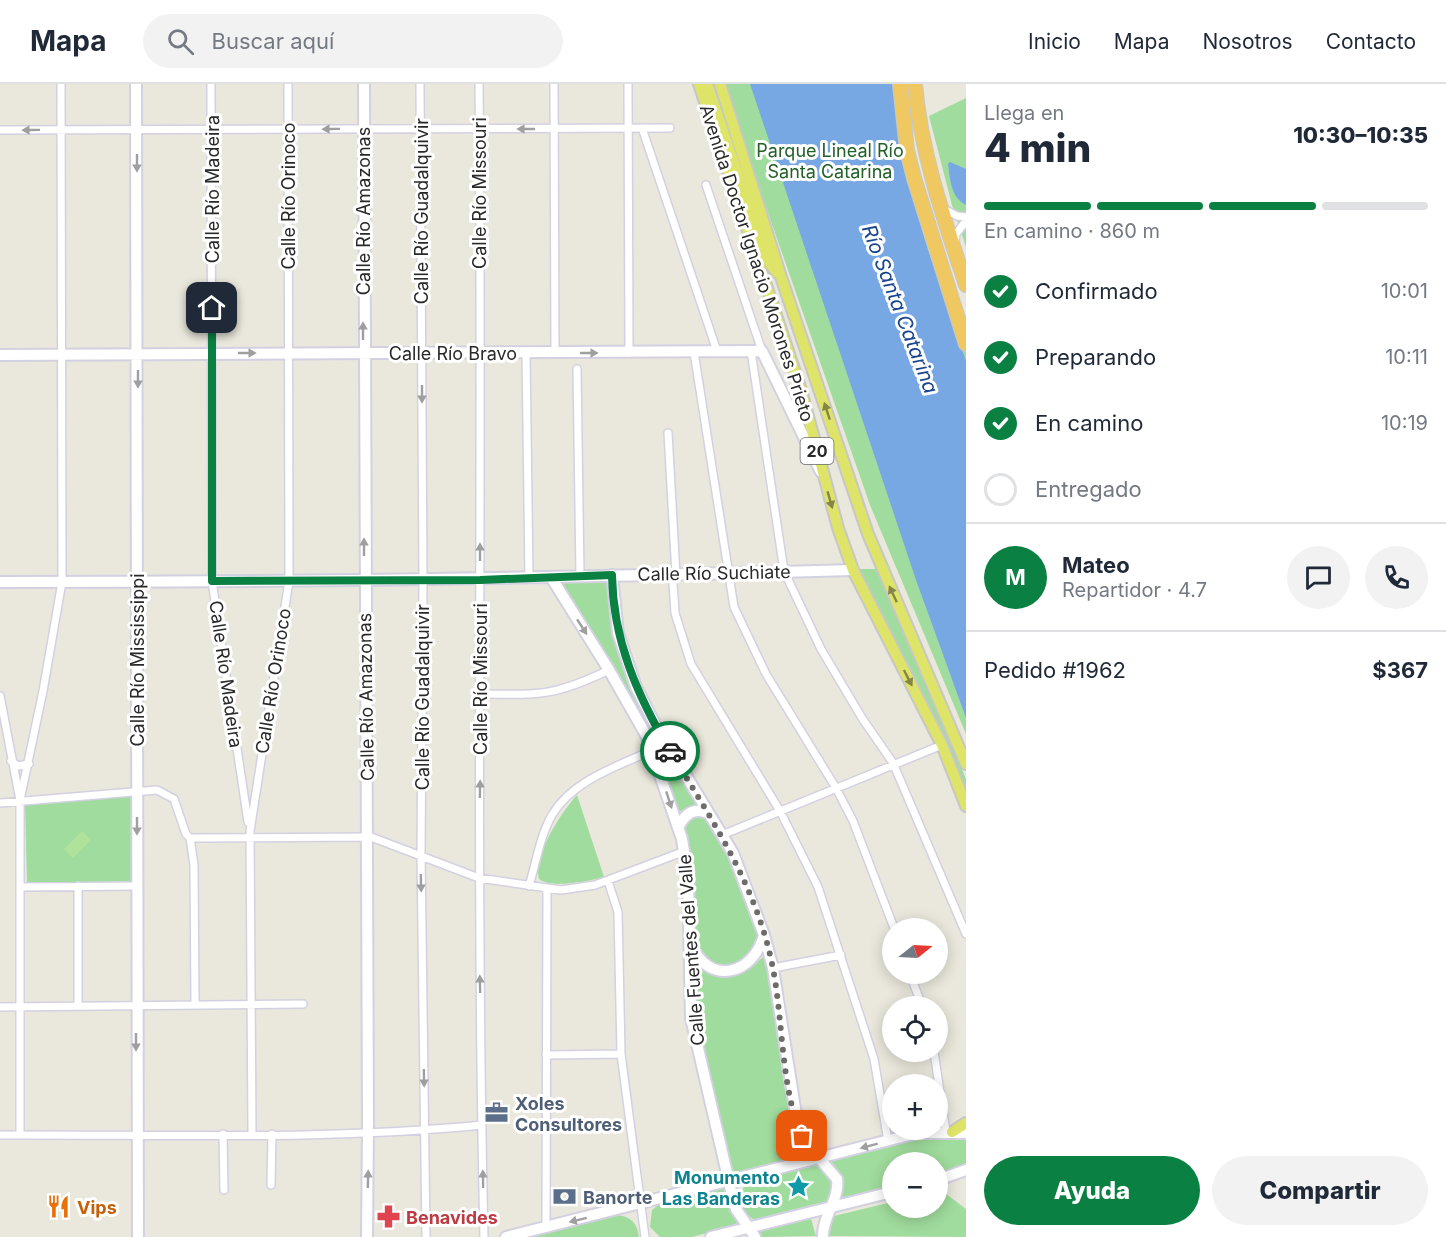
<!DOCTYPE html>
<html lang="es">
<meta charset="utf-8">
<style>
body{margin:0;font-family:Inter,sans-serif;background:#f2f2f3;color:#1f2937;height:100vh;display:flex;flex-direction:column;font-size:22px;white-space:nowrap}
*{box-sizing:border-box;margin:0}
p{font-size:20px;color:#747a83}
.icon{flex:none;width:33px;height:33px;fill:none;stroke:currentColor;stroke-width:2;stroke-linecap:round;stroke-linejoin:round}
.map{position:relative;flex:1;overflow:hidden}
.sheet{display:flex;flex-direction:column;background:#fff;width:480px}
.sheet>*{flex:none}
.needle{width:39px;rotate:72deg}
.tools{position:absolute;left:882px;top:834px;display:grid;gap:12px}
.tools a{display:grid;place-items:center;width:66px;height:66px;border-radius:50%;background:#fff;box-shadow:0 3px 15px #0003;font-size:30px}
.pin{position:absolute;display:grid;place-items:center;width:51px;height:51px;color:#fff;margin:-26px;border-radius:12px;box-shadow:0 3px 9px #0006}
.courier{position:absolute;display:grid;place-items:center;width:60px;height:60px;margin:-30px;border:4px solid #0b8043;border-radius:50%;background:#fff;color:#222;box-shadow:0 2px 8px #0007}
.headline em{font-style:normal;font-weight:800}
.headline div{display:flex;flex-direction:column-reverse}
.headline{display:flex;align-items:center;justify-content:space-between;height:102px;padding:0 18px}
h1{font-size:39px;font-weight:800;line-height:45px}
.bar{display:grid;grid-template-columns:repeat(4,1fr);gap:9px 6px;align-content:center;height:72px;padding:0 18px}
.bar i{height:8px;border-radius:4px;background:#e0e1e3}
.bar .active{background:#0b8043}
.bar p{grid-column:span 4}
.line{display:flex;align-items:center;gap:15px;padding:0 18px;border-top:2px solid #e0e1e3}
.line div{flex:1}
.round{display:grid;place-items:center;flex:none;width:63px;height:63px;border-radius:32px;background:#f2f2f3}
ol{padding:0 18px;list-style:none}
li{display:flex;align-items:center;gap:18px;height:66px}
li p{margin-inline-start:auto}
li .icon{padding:6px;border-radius:50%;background:#0b8043;color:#fff;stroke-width:4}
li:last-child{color:#747a83}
li i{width:33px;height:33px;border:3px solid #e0e1e3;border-radius:50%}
.primary-button{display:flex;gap:12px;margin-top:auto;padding:12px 18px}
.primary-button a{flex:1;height:69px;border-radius:36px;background:#0b8043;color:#fff;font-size:24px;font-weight:800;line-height:69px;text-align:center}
.primary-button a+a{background:#f2f2f3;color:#1f2937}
header{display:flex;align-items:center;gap:36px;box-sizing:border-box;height:84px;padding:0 30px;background:#fff;border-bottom:2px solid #e0e1e3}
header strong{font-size:28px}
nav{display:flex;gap:33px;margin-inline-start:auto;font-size:21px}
.search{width:420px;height:54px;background:#f2f2f3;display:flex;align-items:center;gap:15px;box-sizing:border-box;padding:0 21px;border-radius:33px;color:#747a83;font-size:22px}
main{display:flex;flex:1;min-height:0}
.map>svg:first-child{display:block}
.green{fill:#a0dc9d}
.pitch{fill:#afe399}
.water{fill:#77a8e4}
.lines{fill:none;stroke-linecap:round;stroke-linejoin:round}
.street-casing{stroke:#d3d1e1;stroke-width:10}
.secondary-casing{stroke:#d3d1e1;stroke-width:14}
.primary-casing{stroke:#c7c7c7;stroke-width:14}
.highway-casing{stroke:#c7c7c7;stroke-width:16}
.street{stroke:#fff;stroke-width:7}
.secondary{stroke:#fff;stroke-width:10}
.primary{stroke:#dde467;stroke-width:10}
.highway{stroke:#f0c861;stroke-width:14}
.oneway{fill:#9f9f9f}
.oneway2{fill:#838648}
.done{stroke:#6d6c68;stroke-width:6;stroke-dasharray:0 10.8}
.route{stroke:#0b8043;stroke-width:8}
.labels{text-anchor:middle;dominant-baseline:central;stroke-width:6;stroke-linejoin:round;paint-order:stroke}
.shield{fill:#fff;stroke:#696969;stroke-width:1.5}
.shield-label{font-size:16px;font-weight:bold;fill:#292929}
.park-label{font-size:18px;fill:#205f25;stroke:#fff}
.street-label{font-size:18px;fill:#292929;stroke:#fff}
.service-label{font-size:18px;font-weight:bold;fill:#4e5e75;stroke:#fff;text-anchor:start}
.culture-label{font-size:18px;font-weight:bold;fill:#0d838f;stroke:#fff;text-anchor:end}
.food-label{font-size:18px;font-weight:bold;fill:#c56008;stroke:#fff;text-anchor:start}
.health-label{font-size:18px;font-weight:bold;fill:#be3a42;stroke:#fff;text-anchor:start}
.water-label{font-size:20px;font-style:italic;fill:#19448e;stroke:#fff}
</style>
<header>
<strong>Mapa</strong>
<div class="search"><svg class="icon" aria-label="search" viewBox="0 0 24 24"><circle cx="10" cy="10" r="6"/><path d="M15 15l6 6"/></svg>Buscar aquí</div>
<nav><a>Inicio</a><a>Mapa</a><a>Nosotros</a><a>Contacto</a></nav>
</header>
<main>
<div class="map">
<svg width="966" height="1153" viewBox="0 0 966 1153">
<rect width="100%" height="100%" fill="#eae8dc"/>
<path class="green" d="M723 0H899L905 58 966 258V650L870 421Z
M966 14V163L952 121 929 32Z
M859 485H877L966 695V709L903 571Z
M607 496C610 546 629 591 648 637L644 640 558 498Z
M654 647 699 721 678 728 651 649Z
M577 711 604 793C589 797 551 805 539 795 532 773 562 727 577 711Z
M133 712 132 798H27L25 721Z
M692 731 707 733 731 769 759 850C756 880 721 899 700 870 693 860 696 850 696 839 695 808 685 777 685 747 685 740 687 735 692 731Z
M765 871C779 924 776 981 792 1034 796 1047 803 1059 809 1072L735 1091 730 1086 697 936 695 878C717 905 746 892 765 871Z
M926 1053 966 1055V1079L938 1090V1078H892V1102L840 1114C845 1099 840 1088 830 1076Z
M813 1081 827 1086 833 1099 830 1113 825 1119 754 1136 740 1125 738 1109 751 1097Z
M724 1104 740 1140 692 1153H660L650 1143 652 1126 661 1119Z
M941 1106 966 1125V1153L829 1152 827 1144 834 1132 892 1118V1124H938V1107Z
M617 1131C632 1133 637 1139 639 1153H530Z
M810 1131 816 1152 760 1153 755 1147Z"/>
<path class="pitch" d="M82 747 91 756 73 774 64 765Z"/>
<path class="water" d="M750 0H894L908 93 925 156 966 277V634L916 496Z
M950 78 966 85V121C951 114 950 95 948 80Z"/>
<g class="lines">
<defs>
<path id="street" d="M211 0 212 497 248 738
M420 0 423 496 421 770 426 1153
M479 0C483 384 475 769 484 1153
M554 0 555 269
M628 0 629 269
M642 44 717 267
M0 46 670 44
M706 101 762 267
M944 125 957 132 966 133
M955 158 956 150 966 137
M751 267 784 487 821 565 862 634 893 679 966 850
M694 268 734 523 766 590 836 704 853 737 894 844
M526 269 529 494
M577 285 580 492
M668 349 676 491 673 499 675 529 691 580 780 727 818 803 874 975 888 1057
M482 610C540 611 555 612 609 586
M0 612 20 716V1051
M11 677 18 682 29 680
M20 716 43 607 62 498 61 0
M0 719 157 706 174 715 186 750 190 754 371 753 479 794 561 806 595 801 685 767
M722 751 942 661
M190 754 194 781 195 920
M608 797 618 828 621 970 645 1153
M529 802C536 779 540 752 552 731 573 696 618 682 653 666
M21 803 138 802
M773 884 841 871
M910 890 922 922
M78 921V802
M0 923 303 920
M934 968 946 1048
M546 971 621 970
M223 1050 224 1106
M252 1050 250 747 289 497 288 0
M0 1051C160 1050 322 1057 482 1041
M271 1101 272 1050
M546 1144 547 806"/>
<path id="secondary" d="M136 0 138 1153
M364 0 368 1040 367 1153
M0 271 762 267 821 388
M612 491 618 549 636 603 657 644 733 769 764 851 773 884 797 1037 806 1059 837 1095C840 1116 822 1132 823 1153
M551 493 609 586 646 651 682 755 688 793 691 934 732 1111 736 1125 755 1153
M0 498C284 498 569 494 853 486
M678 744C684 731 693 723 708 729
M691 860C708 902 753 892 764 851
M938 1096 966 1086
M506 1153 917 1049H966
M711 1153 892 1108"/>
<path id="primary" d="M699 0 801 306 838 444 853 486 942 661 966 722
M707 0 766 173 776 188
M720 0 781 193 868 450 966 680
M952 1048 966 1039"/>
<path id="highway" d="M900 0 907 66 914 94 966 260
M915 0C921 70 944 135 966 201"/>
</defs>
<use href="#street" class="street-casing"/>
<use href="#secondary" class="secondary-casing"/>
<use href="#primary" class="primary-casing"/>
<use href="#highway" class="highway-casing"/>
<use href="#street" class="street"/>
<use href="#secondary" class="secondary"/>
<use href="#primary" class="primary"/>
<use href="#highway" class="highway"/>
</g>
<defs><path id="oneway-solid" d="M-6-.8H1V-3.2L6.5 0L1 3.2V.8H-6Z" transform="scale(1.5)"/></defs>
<g class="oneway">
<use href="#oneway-solid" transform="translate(331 45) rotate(179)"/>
<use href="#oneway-solid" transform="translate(526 45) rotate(180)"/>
<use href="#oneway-solid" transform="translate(31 46) rotate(179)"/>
<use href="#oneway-solid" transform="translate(137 79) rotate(90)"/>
<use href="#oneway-solid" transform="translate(363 247) rotate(-90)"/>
<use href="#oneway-solid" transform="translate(247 269)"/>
<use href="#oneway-solid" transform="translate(589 269)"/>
<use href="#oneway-solid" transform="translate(138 295) rotate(90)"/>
<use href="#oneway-solid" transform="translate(422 310) rotate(90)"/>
<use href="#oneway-solid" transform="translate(364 463) rotate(-90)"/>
<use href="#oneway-solid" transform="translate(480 468) rotate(-90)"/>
<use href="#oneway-solid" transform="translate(582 543) rotate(57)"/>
<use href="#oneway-solid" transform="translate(480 705) rotate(-89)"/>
<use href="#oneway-solid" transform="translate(669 716) rotate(72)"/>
<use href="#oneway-solid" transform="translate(137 742) rotate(90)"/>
<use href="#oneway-solid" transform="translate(421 799) rotate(89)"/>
<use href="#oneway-solid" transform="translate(480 900) rotate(-91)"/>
<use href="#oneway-solid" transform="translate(136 958) rotate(90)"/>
<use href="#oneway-solid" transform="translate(424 994) rotate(89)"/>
<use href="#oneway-solid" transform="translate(869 1062) rotate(165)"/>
<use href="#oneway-solid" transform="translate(368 1095) rotate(-89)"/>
<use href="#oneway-solid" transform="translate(483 1095) rotate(-91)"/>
<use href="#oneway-solid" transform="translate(578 1136) rotate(166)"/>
</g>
<g class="oneway2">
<use href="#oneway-solid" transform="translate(827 327) rotate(-108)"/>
<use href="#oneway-solid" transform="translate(830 416) rotate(74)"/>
<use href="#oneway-solid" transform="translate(893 510) rotate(-115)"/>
<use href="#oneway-solid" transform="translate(908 594) rotate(63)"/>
</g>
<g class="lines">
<path class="done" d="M670 667C712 736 758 804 773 885 783 935 781 1006 802 1052"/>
<path class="route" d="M212 224V497L480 496 612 491C613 556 637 611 670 667"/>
</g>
<defs>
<symbol id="office-bare" viewBox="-9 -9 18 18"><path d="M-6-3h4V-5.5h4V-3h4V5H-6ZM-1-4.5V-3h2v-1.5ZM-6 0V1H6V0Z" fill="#5c6f8a" stroke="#fff" stroke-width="2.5" paint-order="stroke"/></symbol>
<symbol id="sight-bare" viewBox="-9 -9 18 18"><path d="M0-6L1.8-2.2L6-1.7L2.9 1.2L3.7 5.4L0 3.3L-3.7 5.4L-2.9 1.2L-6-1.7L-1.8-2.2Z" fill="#0f9aa8" stroke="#fff" stroke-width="2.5" paint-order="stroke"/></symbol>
<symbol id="bank-bare" viewBox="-9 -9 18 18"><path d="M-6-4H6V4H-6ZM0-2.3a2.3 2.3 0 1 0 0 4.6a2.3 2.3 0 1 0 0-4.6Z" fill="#5c6f8a" stroke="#fff" stroke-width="2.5" paint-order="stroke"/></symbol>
<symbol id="restaurant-bare" viewBox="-9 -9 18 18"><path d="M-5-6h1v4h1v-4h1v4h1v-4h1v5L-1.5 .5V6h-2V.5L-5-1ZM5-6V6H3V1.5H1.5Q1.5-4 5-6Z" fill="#e8710a" stroke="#fff" stroke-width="2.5" paint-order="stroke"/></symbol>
<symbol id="pharmacy-bare" viewBox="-9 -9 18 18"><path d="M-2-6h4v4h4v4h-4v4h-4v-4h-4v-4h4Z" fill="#e0444e" stroke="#fff" stroke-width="2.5" paint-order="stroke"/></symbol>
</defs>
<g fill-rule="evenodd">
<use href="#office-bare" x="480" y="1012" width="33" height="33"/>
<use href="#sight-bare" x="782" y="1086" width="33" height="33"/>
<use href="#bank-bare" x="548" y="1096" width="33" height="33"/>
<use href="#restaurant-bare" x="42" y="1106" width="33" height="33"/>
<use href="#pharmacy-bare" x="372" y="1116" width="33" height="33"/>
</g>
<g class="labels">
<rect class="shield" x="800.5" y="354" width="33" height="26" rx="4.5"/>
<g class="shield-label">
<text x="817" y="367">20</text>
</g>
<g class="park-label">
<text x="830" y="66">Parque Lineal Río<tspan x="830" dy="21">Santa Catarina</tspan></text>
</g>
<g class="street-label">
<text transform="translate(212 105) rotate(-90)">Calle Río Madeira</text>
<text transform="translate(479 109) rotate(-90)">Calle Río Missouri</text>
<text transform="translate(288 112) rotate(-90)">Calle Río Orinoco</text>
<text transform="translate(363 127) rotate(-90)">Calle Río Amazonas</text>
<text transform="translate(421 127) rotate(-90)">Calle Río Guadalquivir</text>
<text transform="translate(757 179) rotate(72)">Avenida Doctor Ignacio Morones Prieto</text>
<text x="453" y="269">Calle Río Bravo</text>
<text transform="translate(714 489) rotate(-1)">Calle Río Suchiate</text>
<text transform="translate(137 576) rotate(-90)">Calle Río Mississippi</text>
<text transform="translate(226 590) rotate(82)">Calle Río Madeira</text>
<text transform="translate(480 595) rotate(-90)">Calle Río Missouri</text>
<text transform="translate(273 597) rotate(-81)">Calle Río Orinoco</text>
<text transform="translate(366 613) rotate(-91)">Calle Río Amazonas</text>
<text transform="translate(422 613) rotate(-90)">Calle Río Guadalquivir</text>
<text transform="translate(691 866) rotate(-94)">Calle Fuentes del Valle</text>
</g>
<g class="service-label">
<text x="515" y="1019">Xoles<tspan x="515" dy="21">Consultores</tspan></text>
<text x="583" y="1113">Banorte</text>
</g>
<g class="culture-label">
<text x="780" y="1093">Monumento<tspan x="780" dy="21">Las Banderas</tspan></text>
</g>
<g class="food-label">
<text x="77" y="1123">Vips</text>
</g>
<g class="health-label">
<text x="406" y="1133">Benavides</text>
</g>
<g class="water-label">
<text transform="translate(900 225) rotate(69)">Río Santa Catarina</text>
</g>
</g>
</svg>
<div class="tools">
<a><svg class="needle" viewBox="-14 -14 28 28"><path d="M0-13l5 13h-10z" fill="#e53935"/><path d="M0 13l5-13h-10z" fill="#747a83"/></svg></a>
<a><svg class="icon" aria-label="locate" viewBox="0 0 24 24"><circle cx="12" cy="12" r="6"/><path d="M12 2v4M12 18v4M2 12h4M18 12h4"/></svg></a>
<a>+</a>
<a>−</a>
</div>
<div class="pin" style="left:802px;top:1052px;background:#ea580c"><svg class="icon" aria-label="bag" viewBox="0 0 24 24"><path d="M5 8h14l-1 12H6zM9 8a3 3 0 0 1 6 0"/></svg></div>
<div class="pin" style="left:212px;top:224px;background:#1f2937"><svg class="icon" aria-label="home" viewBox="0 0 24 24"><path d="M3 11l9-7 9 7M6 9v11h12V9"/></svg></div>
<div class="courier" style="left:670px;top:667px"><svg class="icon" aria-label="car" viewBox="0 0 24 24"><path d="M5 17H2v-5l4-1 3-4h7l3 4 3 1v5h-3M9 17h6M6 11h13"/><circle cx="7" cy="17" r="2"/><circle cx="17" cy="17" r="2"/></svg></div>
</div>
<section class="sheet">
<div class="headline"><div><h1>4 min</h1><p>Llega en</p></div><em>10:30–10:35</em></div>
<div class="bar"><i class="active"></i><i class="active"></i><i class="active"></i><i></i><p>En camino · 860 m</p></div>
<ol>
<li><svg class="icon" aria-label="check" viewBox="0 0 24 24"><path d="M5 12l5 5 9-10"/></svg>Confirmado<p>10:01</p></li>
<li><svg class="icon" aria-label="check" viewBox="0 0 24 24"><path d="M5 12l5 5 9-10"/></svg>Preparando<p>10:11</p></li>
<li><svg class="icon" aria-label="check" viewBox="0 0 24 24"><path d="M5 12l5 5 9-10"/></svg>En camino<p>10:19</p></li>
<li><i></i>Entregado</li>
</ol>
<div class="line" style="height:108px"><b class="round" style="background:#0b8043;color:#fff">M</b><div><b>Mateo</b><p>Repartidor · 4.7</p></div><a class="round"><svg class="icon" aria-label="chat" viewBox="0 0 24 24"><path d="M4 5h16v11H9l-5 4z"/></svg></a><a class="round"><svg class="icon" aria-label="phone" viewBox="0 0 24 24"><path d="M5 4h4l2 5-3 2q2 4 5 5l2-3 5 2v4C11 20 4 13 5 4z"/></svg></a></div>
<div class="line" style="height:78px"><div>Pedido #1962</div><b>$367</b></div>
<div class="primary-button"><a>Ayuda</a><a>Compartir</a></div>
</section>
</main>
